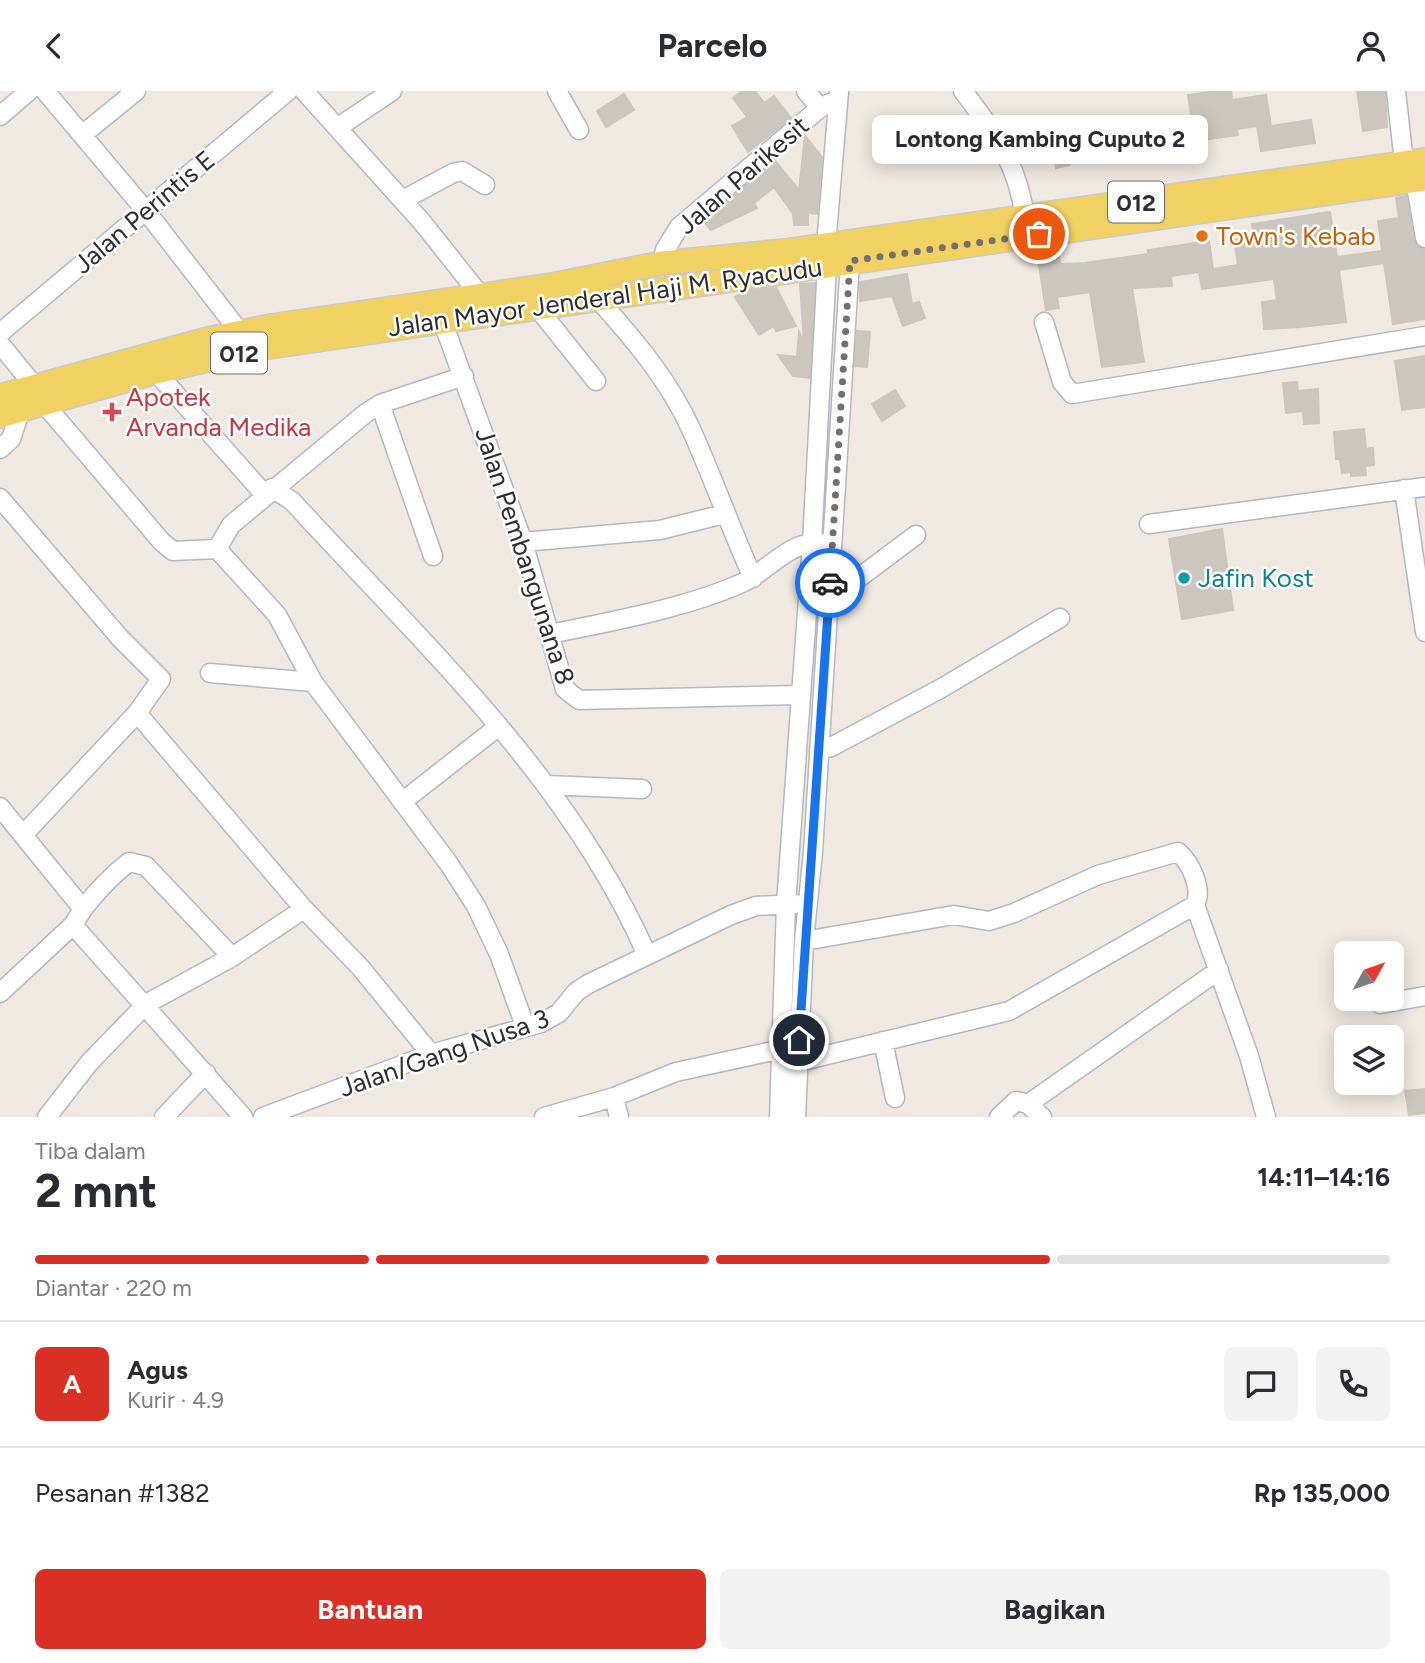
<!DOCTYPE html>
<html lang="id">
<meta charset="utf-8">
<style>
body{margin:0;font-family:Figtree,sans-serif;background:#f2f2f3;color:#2b2b33;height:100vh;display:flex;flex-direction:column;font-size:26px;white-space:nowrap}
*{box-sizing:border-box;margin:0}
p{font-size:23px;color:#7c7c81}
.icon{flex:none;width:38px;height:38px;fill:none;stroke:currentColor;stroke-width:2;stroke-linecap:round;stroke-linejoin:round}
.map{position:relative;height:1026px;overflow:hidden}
.side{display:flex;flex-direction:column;background:#fff;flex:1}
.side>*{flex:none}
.needle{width:46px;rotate:50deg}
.tools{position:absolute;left:1334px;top:850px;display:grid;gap:14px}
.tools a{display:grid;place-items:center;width:70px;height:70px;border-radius:10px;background:#fff;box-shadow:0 4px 18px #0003;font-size:35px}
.pin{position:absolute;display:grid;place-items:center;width:60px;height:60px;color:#fff;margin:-30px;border:4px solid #fff;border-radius:50%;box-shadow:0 2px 7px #0007}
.courier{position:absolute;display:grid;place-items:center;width:70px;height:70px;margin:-35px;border:5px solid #1a73e8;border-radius:50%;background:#fff;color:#222;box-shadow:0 2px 9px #0007}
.bubble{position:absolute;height:49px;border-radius:10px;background:#fff;box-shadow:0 4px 18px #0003;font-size:23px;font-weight:700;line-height:49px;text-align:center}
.summary em{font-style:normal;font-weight:700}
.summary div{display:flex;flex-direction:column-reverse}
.summary{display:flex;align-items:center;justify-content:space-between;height:119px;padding:0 35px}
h1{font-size:46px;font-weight:700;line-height:52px}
.bar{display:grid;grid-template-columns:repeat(4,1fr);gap:10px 7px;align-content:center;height:84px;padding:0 35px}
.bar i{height:9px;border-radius:5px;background:#e1e1e2}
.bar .current{background:#d93025}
.bar p{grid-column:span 4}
.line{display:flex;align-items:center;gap:18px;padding:0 35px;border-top:2px solid #e1e1e2}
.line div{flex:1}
.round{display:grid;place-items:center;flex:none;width:74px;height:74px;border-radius:10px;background:#f2f2f3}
.cta{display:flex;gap:14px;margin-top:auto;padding:14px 35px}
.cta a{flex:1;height:80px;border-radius:10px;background:#d93025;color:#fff;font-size:28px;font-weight:700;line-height:80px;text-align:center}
.cta a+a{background:#f2f2f3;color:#2b2b33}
header{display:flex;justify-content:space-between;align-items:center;height:91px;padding:0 35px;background:#fff;font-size:32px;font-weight:700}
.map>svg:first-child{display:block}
.building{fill:#cbc7bf;stroke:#cbc5ba;stroke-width:2}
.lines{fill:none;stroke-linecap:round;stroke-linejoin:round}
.minor-casing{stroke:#b4b7c1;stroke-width:21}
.major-casing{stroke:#c9c9c9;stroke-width:26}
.minor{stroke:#fff;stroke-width:18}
.major{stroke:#f2d163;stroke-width:23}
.done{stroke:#726f6d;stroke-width:7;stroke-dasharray:0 12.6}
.route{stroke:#1a73e8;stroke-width:9}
.food-dot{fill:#e8710a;stroke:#fff;stroke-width:2.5}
.health-dot{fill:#e0444e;stroke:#fff;stroke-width:2.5}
.culture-dot{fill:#0f9aa8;stroke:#fff;stroke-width:2.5}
.labels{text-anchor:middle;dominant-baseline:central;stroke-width:5;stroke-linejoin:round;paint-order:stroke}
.shield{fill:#fff;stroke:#6d6d6d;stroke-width:2}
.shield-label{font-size:24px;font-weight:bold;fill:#2e2e2e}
.street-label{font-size:26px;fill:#2e2e2e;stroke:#fff}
.food-label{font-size:26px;fill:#c56008;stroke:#fff;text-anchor:start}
.health-label{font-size:26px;fill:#be3a42;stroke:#fff;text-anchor:start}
.culture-label{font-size:26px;fill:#0d838f;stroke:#fff;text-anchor:start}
</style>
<header><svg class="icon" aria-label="back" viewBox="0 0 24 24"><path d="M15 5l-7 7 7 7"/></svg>Parcelo<svg class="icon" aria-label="person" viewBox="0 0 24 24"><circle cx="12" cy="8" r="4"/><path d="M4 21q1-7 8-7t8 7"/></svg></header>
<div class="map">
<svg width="1425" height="1026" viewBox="0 0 1425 1026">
<rect width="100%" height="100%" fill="#efe9e1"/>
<path class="building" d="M742 0H755L764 12 774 5 791 27 748 61 732 35 747 26 733 7Z
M1215 0H1231L1232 9 1266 4 1271 35 1311 29 1315 52 1261 60 1257 35 1237 38 1238 44 1195 50 1188 4Z
M1357 0H1385L1387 36 1363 40Z
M624 3 634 19 606 36 597 20Z
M805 45 822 66 817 123 808 122V134H794L793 123 774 96 754 112 757 117 711 139 703 130 775 70 799 99Z
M1067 55 1070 74 1056 77 1052 58Z
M1406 105 1414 150 1424 158 1425 228 1393 233 1384 172 1339 179 1346 231 1300 236 1264 238 1262 211 1277 209 1274 188 1202 198 1199 181 1171 185 1172 195 1132 197 1144 271 1102 276 1090 201 1057 206 1059 217 1046 219 1038 168 1059 164 1060 173 1085 172 1148 163V159L1209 150 1213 178 1238 174 1234 149 1254 146 1252 133 1330 121 1337 166 1382 160 1378 130 1399 127 1396 107Z
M907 183 912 213 919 211 925 227 903 235 892 205 860 210V191Z
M815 192 810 287 793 285 778 264 797 266 799 241 804 252 800 193Z
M776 196 796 235 776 240 774 235 759 244 735 206 743 201Z
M857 240 870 241 867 276 855 275Z
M1425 265V316L1402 319 1395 270Z
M1297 291 1298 300 1318 298 1319 332 1304 333 1303 320 1286 322 1283 292Z
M895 299 905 315 882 330 872 313Z
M1364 338 1366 358 1373 357 1374 374 1365 375 1366 384 1351 385V381L1342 382 1340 368H1336L1334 341Z
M1222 438 1233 519 1182 528 1169 448Z
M1425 998V1022L1409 1024 1405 1000Z"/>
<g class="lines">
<defs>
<path id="minor" d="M45 0 146 120 239 240
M304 0 422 131 480 204
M557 0 579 39
M806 0 820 17
M963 0C995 42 1018 73 1025 127
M1396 0 1404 72
M0 25 29 0
M337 37 392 0
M82 44 136 0
M1415 89 1425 147
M403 109 453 82 462 80 485 94
M826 154 839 1
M662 172 665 159 679 136 820 17 838 8
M597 207C632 246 669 289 691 338 713 387 731 438 753 487
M536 215 596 290
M442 229 523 451 565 598 579 609 800 604
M1044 231 1062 291 1072 303 1425 245
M0 242 288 0
M0 253 36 297
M156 281 265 404
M380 313 433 465
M46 315 162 451 173 460 217 458 277 524 313 591 449 773 476 815 499 863 525 935
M0 358 11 348 20 321
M272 397 292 410C421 551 569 686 647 864
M1404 398 1425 541
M0 407 120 547 161 588 137 622 24 743
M1149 433 1425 396
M523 451 660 439 724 423
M217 458 231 434 366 322 380 313 464 285
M828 510 916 444
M550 543C609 531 686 517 742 492 768 480 790 449 821 452
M210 582 313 591
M819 659 831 656 940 598 1060 527
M547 694 642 698
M402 711 499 635
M0 716 83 818 73 834 243 1026
M83 818C97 800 111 785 129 771L146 775 232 866
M304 818 360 876 431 963
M804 850 954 824 989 830 1014 822 1098 784 1178 761C1191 772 1203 798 1195 814L1249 965 1266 1026
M0 902 73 834
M1380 913 1425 905
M883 950 895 1007
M798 971 1009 920 1195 814
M614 1006 619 1026
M1028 1013 1219 879
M47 1026 89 972 146 913 232 866 304 818 137 622
M164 1026 206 982
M263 1026 431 963 541 932 559 922 576 901 588 893 731 824 756 815 795 813
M544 1026 614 1006 676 981 782 958
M779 1026 786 813 812 452 827 174
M796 1026 804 850 813 761 850 170
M999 1026 1016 1010 1028 1013 1042 1026"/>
<path id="major" d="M0 305 204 249 271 235 552 194 662 172 784 160 1425 69
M0 325 156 281 255 258 1425 88"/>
</defs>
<use href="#minor" class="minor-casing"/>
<use href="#major" class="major-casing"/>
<use href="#minor" class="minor"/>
<use href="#major" class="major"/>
</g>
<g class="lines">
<path class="done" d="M830 492 850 170 1039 143"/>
<path class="route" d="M799 949 830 492"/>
</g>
<circle class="food-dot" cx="1202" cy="145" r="7"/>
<path class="health-dot" d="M108.5 310.5h7v7h7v7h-7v7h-7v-7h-7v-7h7z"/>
<circle class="culture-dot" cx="1184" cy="487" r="7"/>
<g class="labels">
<g class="shield">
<rect x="1108" y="90.5" width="56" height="41" rx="5"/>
<rect x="211" y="241.5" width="56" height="41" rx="5"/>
</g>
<g class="shield-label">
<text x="1136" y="111">012</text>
<text x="239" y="262">012</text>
</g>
<g class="street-label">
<text transform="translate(743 84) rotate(-41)">Jalan Parikesit</text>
<text transform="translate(144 121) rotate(-40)">Jalan Perintis E</text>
<text transform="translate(605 206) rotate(-8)">Jalan Mayor Jenderal Haji M. Ryacudu</text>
<text transform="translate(525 465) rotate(72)">Jalan Pembangunana 8</text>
<text transform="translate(444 962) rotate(-19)">Jalan/Gang Nusa 3</text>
</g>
<g class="food-label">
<text x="1216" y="145">Town's Kebab</text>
</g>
<g class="health-label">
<text x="126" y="306">Apotek<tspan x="126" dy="30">Arvanda Medika</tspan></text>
</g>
<g class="culture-label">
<text x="1198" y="487">Jafin Kost</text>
</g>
</g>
</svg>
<div class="tools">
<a><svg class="needle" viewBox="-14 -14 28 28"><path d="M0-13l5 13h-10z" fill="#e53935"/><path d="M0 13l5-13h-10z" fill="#7c7c81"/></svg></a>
<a><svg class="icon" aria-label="layers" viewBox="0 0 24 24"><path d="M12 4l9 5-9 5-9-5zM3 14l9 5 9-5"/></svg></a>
</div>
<div class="pin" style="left:1039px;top:143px;background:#ea580c"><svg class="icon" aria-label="bag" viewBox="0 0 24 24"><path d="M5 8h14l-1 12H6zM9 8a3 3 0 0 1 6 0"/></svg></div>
<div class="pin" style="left:799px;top:949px;background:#1f2937"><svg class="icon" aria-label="home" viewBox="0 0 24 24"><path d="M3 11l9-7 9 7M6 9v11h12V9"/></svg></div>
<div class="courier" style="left:830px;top:492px"><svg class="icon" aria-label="car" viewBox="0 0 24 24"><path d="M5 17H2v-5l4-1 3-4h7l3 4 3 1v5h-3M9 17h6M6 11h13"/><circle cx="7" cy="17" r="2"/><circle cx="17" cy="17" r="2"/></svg></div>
<div class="bubble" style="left:872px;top:24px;width:336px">Lontong Kambing Cuputo 2</div>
</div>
<section class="side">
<div class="summary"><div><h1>2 mnt</h1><p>Tiba dalam</p></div><em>14:11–14:16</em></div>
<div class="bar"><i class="current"></i><i class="current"></i><i class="current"></i><i></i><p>Diantar · 220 m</p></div>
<div class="line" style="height:126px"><b class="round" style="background:#d93025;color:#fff">A</b><div><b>Agus</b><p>Kurir · 4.9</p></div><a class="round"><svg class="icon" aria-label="chat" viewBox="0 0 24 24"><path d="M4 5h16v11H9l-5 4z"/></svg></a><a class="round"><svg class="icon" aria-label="phone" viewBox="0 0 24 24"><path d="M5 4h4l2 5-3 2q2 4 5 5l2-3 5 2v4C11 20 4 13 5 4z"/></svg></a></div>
<div class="line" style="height:91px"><div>Pesanan #1382</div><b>Rp 135,000</b></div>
<div class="cta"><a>Bantuan</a><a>Bagikan</a></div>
</section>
